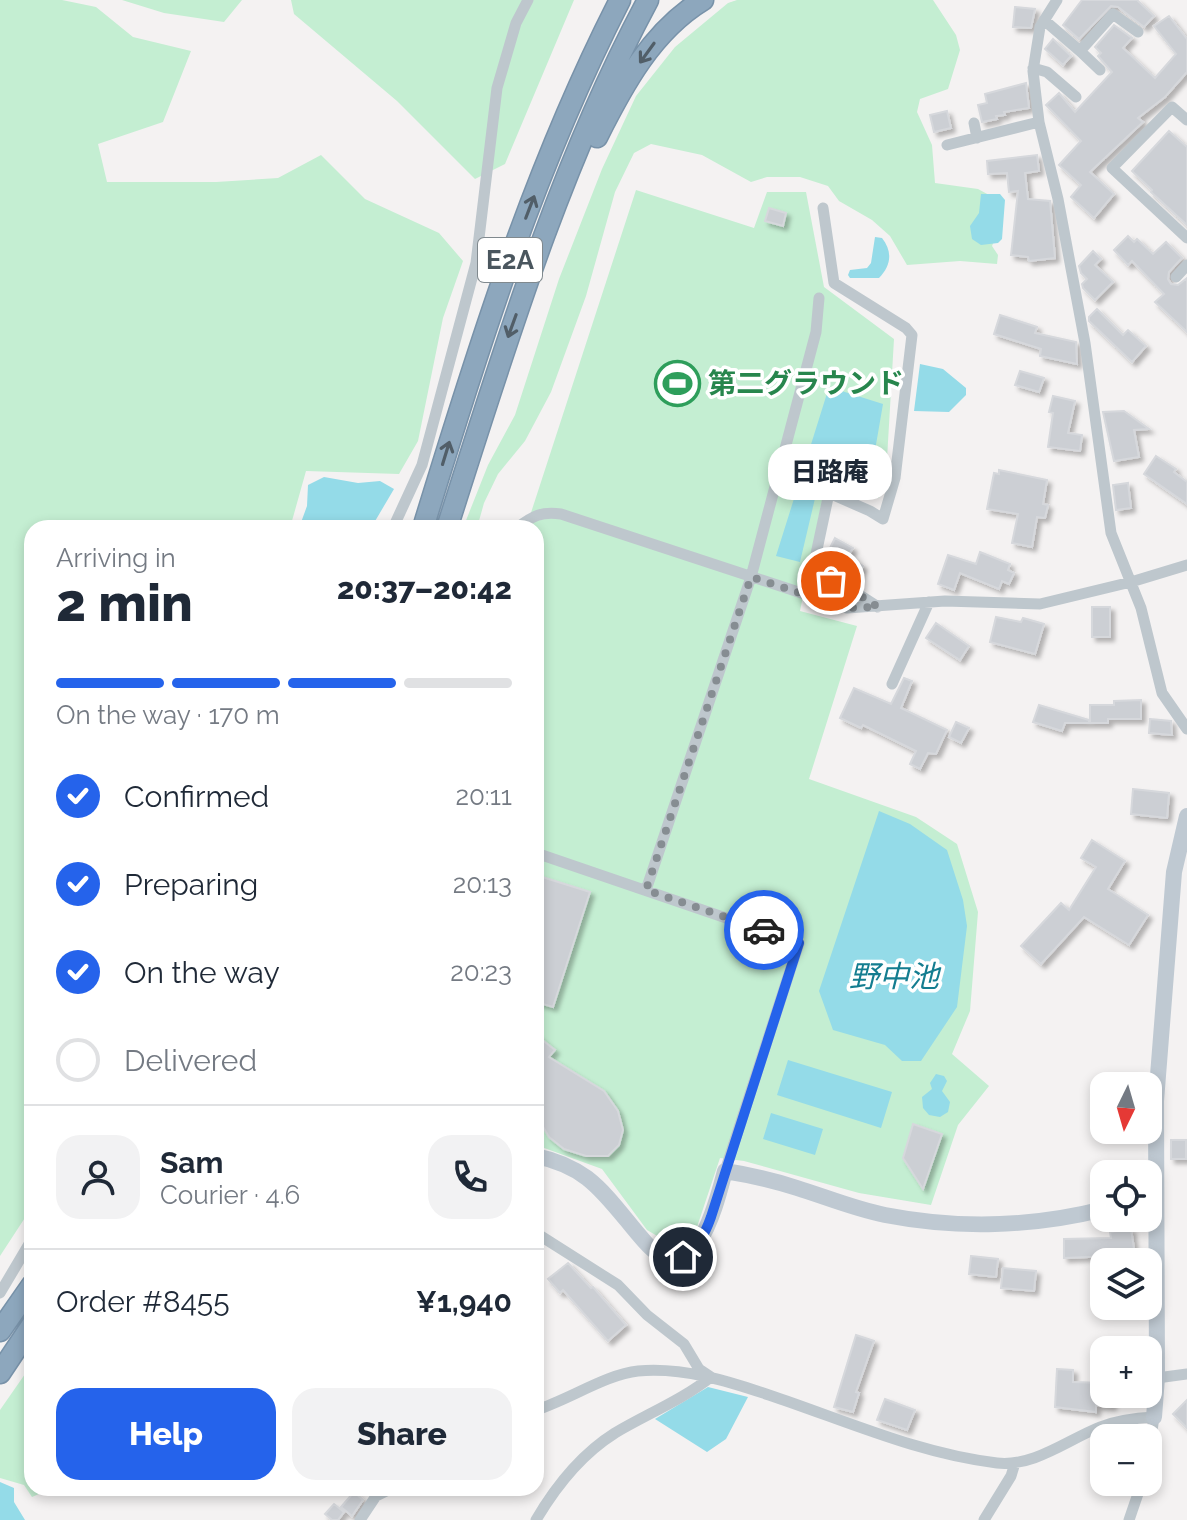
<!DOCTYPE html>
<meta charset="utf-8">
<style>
body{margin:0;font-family:Raleway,"Noto Sans JP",sans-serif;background:#f2f2f3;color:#1f2937;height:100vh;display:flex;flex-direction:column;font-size:30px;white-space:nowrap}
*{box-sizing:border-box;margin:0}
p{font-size:26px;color:#747a83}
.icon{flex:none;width:44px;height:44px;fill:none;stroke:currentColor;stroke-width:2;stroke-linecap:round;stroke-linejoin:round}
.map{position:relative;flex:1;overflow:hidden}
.drawer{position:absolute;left:24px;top:520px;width:520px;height:976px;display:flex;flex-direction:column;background:#fff;border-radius:24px;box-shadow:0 4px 12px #0003}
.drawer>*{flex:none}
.needle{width:52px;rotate:185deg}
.tools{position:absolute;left:1090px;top:1072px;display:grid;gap:16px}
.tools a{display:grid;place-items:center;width:72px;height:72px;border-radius:16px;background:#fff;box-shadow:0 4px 12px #0003;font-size:40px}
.pin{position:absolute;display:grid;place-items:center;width:68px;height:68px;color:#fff;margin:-34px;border:4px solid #fff;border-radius:50%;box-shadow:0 2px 8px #0007}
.courier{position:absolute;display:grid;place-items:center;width:80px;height:80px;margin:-40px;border:6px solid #2563eb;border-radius:50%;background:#fff;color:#222;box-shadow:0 2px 10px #0007}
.bubble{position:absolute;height:56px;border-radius:24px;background:#fff;box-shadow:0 4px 12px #0003;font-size:26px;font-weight:800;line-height:56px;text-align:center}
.head em{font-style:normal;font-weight:800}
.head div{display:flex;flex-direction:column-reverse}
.head{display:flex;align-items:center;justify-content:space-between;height:136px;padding:0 32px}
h1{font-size:52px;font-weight:800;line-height:60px}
.bar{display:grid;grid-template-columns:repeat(4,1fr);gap:12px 8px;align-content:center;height:96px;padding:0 32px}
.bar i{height:10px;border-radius:6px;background:#e0e1e3}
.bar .on{background:#2563eb}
.bar p{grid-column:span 4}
.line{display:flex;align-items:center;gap:20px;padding:0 32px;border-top:2px solid #e0e1e3}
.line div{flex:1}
.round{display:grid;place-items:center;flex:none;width:84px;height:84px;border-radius:24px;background:#f2f2f3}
ol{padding:0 32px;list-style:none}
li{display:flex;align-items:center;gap:24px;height:88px}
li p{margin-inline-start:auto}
li .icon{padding:8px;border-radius:50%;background:#2563eb;color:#fff;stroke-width:4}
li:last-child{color:#747a83}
li i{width:44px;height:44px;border:4px solid #e0e1e3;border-radius:50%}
.cta{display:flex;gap:16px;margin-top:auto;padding:16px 32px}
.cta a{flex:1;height:92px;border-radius:24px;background:#2563eb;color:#fff;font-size:32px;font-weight:800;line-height:92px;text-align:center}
.cta a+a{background:#f2f2f3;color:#1f2937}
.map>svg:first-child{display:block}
.green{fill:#c4eed2}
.water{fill:#94dbe8}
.building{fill:#cccfd4;stroke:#d6d8dc;stroke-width:2;filter:url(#shadow)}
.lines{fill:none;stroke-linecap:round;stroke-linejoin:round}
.highway-casing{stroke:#7892a9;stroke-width:23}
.street{stroke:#bec7cd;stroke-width:11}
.secondary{stroke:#bfc9d2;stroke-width:16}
.highway{stroke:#8da7bd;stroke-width:20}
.oneway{stroke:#515e68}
.done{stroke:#868d92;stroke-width:8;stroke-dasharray:0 14.4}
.route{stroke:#2563eb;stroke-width:10}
.labels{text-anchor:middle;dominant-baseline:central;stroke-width:7;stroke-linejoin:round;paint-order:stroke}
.shield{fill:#fff;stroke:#80898e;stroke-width:2}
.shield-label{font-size:26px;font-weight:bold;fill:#4a565e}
.leisure-label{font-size:28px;font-weight:bold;fill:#27864d;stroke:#fff;text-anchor:start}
.water-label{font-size:30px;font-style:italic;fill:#147d90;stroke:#fff}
</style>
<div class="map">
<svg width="1187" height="1520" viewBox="0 0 1187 1520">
<defs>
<filter id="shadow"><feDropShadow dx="4" dy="4" stdDeviation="2" flood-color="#0004"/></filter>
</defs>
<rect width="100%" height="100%" fill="#f4f2f2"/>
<path class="green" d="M0 0H62L96 7 133 37 191 51 163 122 98 144 107 182H216L278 178 321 155 365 199 439 233 463 261 443 318 418 441 399 474 306 471 290 528H32V1207L0 1256Z
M122 0H242L224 22 164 13Z
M291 0H574L505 164 475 179 397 101 294 14Z
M737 0H933L956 35 960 50 948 89 920 99 917 112 932 145 935 183 978 189 1002 202 999 229 992 246 998 255 997 264 960 261 907 265 890 236 872 220 839 201 828 186 800 177H767L751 182 702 155 651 144 634 153 615 192 586 296 551 392 525 441 498 474 484 503 477 528H463L488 465 515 415 559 279 602 169 636 96 675 47 728 3Z
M636 190 754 228 767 192H806L824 287 894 339 887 459 879 498 826 481 800 611 857 626 809 779 916 817 957 844 978 912 970 1011 952 1054 989 1086 958 1125 931 1205 859 1193 744 1161 720 1158 695 1233 676 1247 647 1230 602 1169 536 1145V528H526Z
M32 1364V1488H53L32 1497 24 1485 0 1478V1410Z"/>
<path class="water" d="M981 194H1000L1005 200 1002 239 998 243 981 245 972 239 970 226 979 213Z
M875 237 882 238C893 252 891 266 879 278H850L848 275 850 270 867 268 871 263Z
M920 364 943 369 966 388V395L949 412 914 411Z
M829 387 883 404 868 491 821 473 800 562 776 556Z
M324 477 358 483 380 481 394 489 371 528H299L307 506 308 485Z
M879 811 910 824 947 850 963 900 967 926 957 1007 921 1061H902L885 1045 833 1030 819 991Z
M788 1060 892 1092 881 1128 777 1095Z
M936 1074 944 1076 947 1081 942 1091 950 1102 948 1112 940 1117 929 1115 923 1108 922 1097 932 1089 930 1083Z
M771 1113 823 1129 815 1155 763 1139Z
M708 1387 748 1397 726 1439 707 1452 655 1419Z
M0 1482 14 1488V1502L25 1520H0Z"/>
<path class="building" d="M1082 0H1137L1154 16 1144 27 1118 7 1111 6 1079 39 1063 25Z
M1015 7 1035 9 1031 28 1013 27Z
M1169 16 1187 39V72L1165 97 1138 118 1143 122 1090 172 1114 194 1094 218 1071 197 1081 185 1059 165 1081 141 1046 105 1059 93 1075 112 1112 72 1098 56 1101 53 1095 47 1114 25 1132 38 1123 48 1155 78 1176 54 1154 26Z
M1053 39 1071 56 1063 65 1045 49Z
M1026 83 1029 108 1004 112 1005 115 996 116 997 119 982 122 978 105 987 103 985 94Z
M947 111 951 128 934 132 930 115Z
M1169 131 1187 147V225L1151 192 1152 190 1132 171Z
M1037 155 1039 171 1025 173 1028 199 1050 201 1055 258 1029 261 1028 257 1011 255 1018 191 1009 192 1007 173 988 174 987 161Z
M769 208 786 213 783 226 765 221Z
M1128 236 1134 242 1137 239 1153 254 1166 242 1182 258 1169 272 1168 279 1171 284 1178 285 1187 278V332L1155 302 1164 294 1132 261 1128 265 1114 250Z
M1093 251 1101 259 1095 265 1113 282 1095 300 1083 288 1082 284 1087 279 1081 273 1079 266Z
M1097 309 1123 335 1128 330 1146 346 1132 362 1089 321V317Z
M1000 315 1037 327 1035 333 1076 342 1077 364 1040 356 1041 349 994 334Z
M1020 371 1044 378 1039 392 1015 385Z
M1053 396 1075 401 1068 433 1082 435 1080 451 1048 447 1053 413 1049 412Z
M1124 411 1149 429 1134 430 1139 457 1114 461 1103 412Z
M1156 456 1176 469 1174 472 1187 482V504L1144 474Z
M999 470 1047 480 1043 504 1048 505 1045 518 1037 517 1032 547 1012 543 1018 514 987 509 994 473 999 474Z
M1128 483 1131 508 1116 510 1113 485Z
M835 538 853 548 847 557 863 566 855 581 823 562Z
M980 552 1010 564 1008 570 1014 573 1009 584 1002 581 999 589 960 573 954 590 938 584 948 555 976 564Z
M1092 607H1110V637H1092Z
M996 617 1021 622 1023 618 1044 624 1035 654 990 642Z
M936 623 969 646 960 660 926 638Z
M904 678 912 681 901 708 947 730 936 754 928 753 920 769 910 764 916 751 863 725 861 728 840 718 854 688 891 704Z
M1141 700V719H1108V723H1090V705H1114V701Z
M1039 705 1089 720V723H1065L1062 731 1033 722Z
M1150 719 1171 721 1172 735 1149 733Z
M956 722 969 728 961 743 949 737Z
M1133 789 1169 793 1167 818 1131 814Z
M1092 840 1125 861 1108 889 1148 915 1129 945 1084 917 1041 964 1021 946 1061 903 1069 910 1096 867 1081 858Z
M536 875 590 892 553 1007 536 1002Z
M536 1035 555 1050 549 1057 604 1091 618 1111 623 1130 619 1145 608 1156H586L564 1149 549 1137 539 1120 536 1115Z
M913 1124 942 1134 923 1189 903 1158Z
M1171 1140H1186V1159H1171Z
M1131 1229 1136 1262H1114L1113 1256 1064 1258V1239L1111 1238 1110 1232Z
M971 1256 998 1259 996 1277 969 1274Z
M568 1263 591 1288 593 1287 626 1325 608 1341 563 1290 560 1293 548 1279Z
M1003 1268 1036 1271 1034 1291 1001 1288Z
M856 1335 874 1341 856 1392 859 1393 853 1412 834 1407Z
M1057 1369 1073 1370V1382L1104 1383V1394H1113L1112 1406 1096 1405V1412L1055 1407Z
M885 1399 915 1410 907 1430 877 1420Z
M1187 1400V1428L1173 1414Z
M354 1492 363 1500 352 1516 341 1507Z
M334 1504 344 1512 338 1520H332L325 1514Z"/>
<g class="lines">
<defs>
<path id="highway" d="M597 137C623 85 652 31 703 0
M423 528C478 348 534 168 620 0
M447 528C504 350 559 166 648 0
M0 1331 32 1285
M0 1373 32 1325"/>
</defs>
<use href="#highway" class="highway-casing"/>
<path class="street" d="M1057 0 1040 27 1033 71 1039 122 1058 199 1085 343 1111 533 1141 608 1162 693 1187 729
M1044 20 1080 51 1113 14 1138 32
M1080 51 1100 70
M1033 68 1047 72 1076 97
M1187 120 1172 107 1112 168 1187 238
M974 123 977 138
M947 145 1039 122
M823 208 834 283 906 328 912 335 895 478 883 519 870 511 829 493 812 573 850 589 878 607
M1176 277 1187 265
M393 528 422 465 476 263 497 88 516 23 528 0
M517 528C532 516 542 511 561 514L847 608 945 601 1040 604 1131 582 1187 565
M892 684 929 602
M536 853 799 943 725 1171
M646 890 751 577 816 332 819 298
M536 1233 618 1285 647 1315 684 1344 699 1369 711 1377C682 1400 647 1414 615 1433 580 1455 556 1486 536 1520
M0 1293 32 1239
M1157 1378 1187 1374
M536 1410C568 1400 607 1374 638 1371 683 1367 728 1381 769 1395 844 1420 919 1454 997 1463 1034 1467 1067 1440 1100 1427 1118 1420 1135 1418 1154 1417L1148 1458
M360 1520 376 1496 392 1488
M984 1520 1011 1476 1015 1463
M1129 1520 1142 1482"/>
<path class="secondary" d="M536 1156C555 1160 571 1166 587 1178 609 1195 626 1221 645 1242 694 1297 716 1205 725 1171 750 1175 773 1180 797 1188 826 1197 855 1209 885 1215 957 1229 1033 1227 1104 1209
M1154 1417 1157 1378 1156 1101 1174 872 1187 816"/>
<use href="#highway" class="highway"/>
</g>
<defs><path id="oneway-shaft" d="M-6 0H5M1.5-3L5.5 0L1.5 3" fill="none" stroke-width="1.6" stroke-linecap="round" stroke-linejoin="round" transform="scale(2)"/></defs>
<g class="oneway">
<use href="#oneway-shaft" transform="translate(647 53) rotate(126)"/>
<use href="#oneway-shaft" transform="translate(530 207) rotate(-69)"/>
<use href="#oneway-shaft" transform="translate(512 326) rotate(110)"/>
<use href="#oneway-shaft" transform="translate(446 453) rotate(-73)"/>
</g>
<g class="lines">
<path class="done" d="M764 930 646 890 751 577 847 608 878 607 850 589 831 581"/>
<path class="route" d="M683 1257C698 1247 705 1234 711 1217L799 943 764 930"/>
</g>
<defs>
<symbol id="stadium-ring" viewBox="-11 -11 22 22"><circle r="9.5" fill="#fff" stroke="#2e9e5b" stroke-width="1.5"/><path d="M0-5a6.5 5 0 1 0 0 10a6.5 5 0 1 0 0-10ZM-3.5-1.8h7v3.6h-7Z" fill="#2e9e5b"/></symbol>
</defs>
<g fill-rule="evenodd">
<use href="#stadium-ring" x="652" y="358" width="51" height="51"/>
</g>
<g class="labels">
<rect class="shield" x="478" y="238" width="64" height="44" rx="6"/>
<g class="shield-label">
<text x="510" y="260">E2A</text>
</g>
<g class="leisure-label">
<text x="708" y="383">第二グラウンド</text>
</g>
<g class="water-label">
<text x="894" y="976">野中池</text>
</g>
</g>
</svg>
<div class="tools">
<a><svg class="needle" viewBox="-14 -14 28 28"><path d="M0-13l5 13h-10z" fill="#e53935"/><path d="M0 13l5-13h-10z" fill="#747a83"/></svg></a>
<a><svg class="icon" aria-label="locate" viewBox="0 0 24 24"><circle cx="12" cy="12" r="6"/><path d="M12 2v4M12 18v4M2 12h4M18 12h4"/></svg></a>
<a><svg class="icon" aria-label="layers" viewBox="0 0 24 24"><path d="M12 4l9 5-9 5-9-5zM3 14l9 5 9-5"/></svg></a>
<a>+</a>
<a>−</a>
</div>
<div class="pin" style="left:831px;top:581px;background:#ea580c"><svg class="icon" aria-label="bag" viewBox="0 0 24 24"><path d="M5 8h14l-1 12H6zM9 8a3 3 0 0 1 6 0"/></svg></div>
<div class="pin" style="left:683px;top:1257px;background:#1f2937"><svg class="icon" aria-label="home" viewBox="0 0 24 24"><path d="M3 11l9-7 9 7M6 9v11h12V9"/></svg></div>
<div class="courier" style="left:764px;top:930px"><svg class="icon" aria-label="car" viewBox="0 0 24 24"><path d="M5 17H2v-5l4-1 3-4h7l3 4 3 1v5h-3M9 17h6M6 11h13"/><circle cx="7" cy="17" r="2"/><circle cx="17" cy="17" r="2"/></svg></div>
<div class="bubble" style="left:768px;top:444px;width:124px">日路庵</div>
<section class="drawer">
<div class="head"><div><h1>2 min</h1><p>Arriving in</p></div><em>20:37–20:42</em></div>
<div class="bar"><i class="on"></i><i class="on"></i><i class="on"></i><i></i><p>On the way · 170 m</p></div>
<ol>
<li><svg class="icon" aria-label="check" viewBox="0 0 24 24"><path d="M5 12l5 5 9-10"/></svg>Confirmed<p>20:11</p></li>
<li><svg class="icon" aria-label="check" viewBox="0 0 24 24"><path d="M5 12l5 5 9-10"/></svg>Preparing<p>20:13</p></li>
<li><svg class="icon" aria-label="check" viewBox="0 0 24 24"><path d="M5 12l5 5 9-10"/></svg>On the way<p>20:23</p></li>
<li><i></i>Delivered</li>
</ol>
<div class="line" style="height:144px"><a class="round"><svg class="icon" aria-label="person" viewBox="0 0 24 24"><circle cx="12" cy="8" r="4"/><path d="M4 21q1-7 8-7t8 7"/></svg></a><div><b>Sam</b><p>Courier · 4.6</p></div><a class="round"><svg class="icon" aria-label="phone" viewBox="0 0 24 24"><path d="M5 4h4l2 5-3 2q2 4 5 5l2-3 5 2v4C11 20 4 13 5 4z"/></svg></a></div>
<div class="line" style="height:104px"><div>Order #8455</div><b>¥1,940</b></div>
<div class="cta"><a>Help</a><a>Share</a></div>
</section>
</div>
